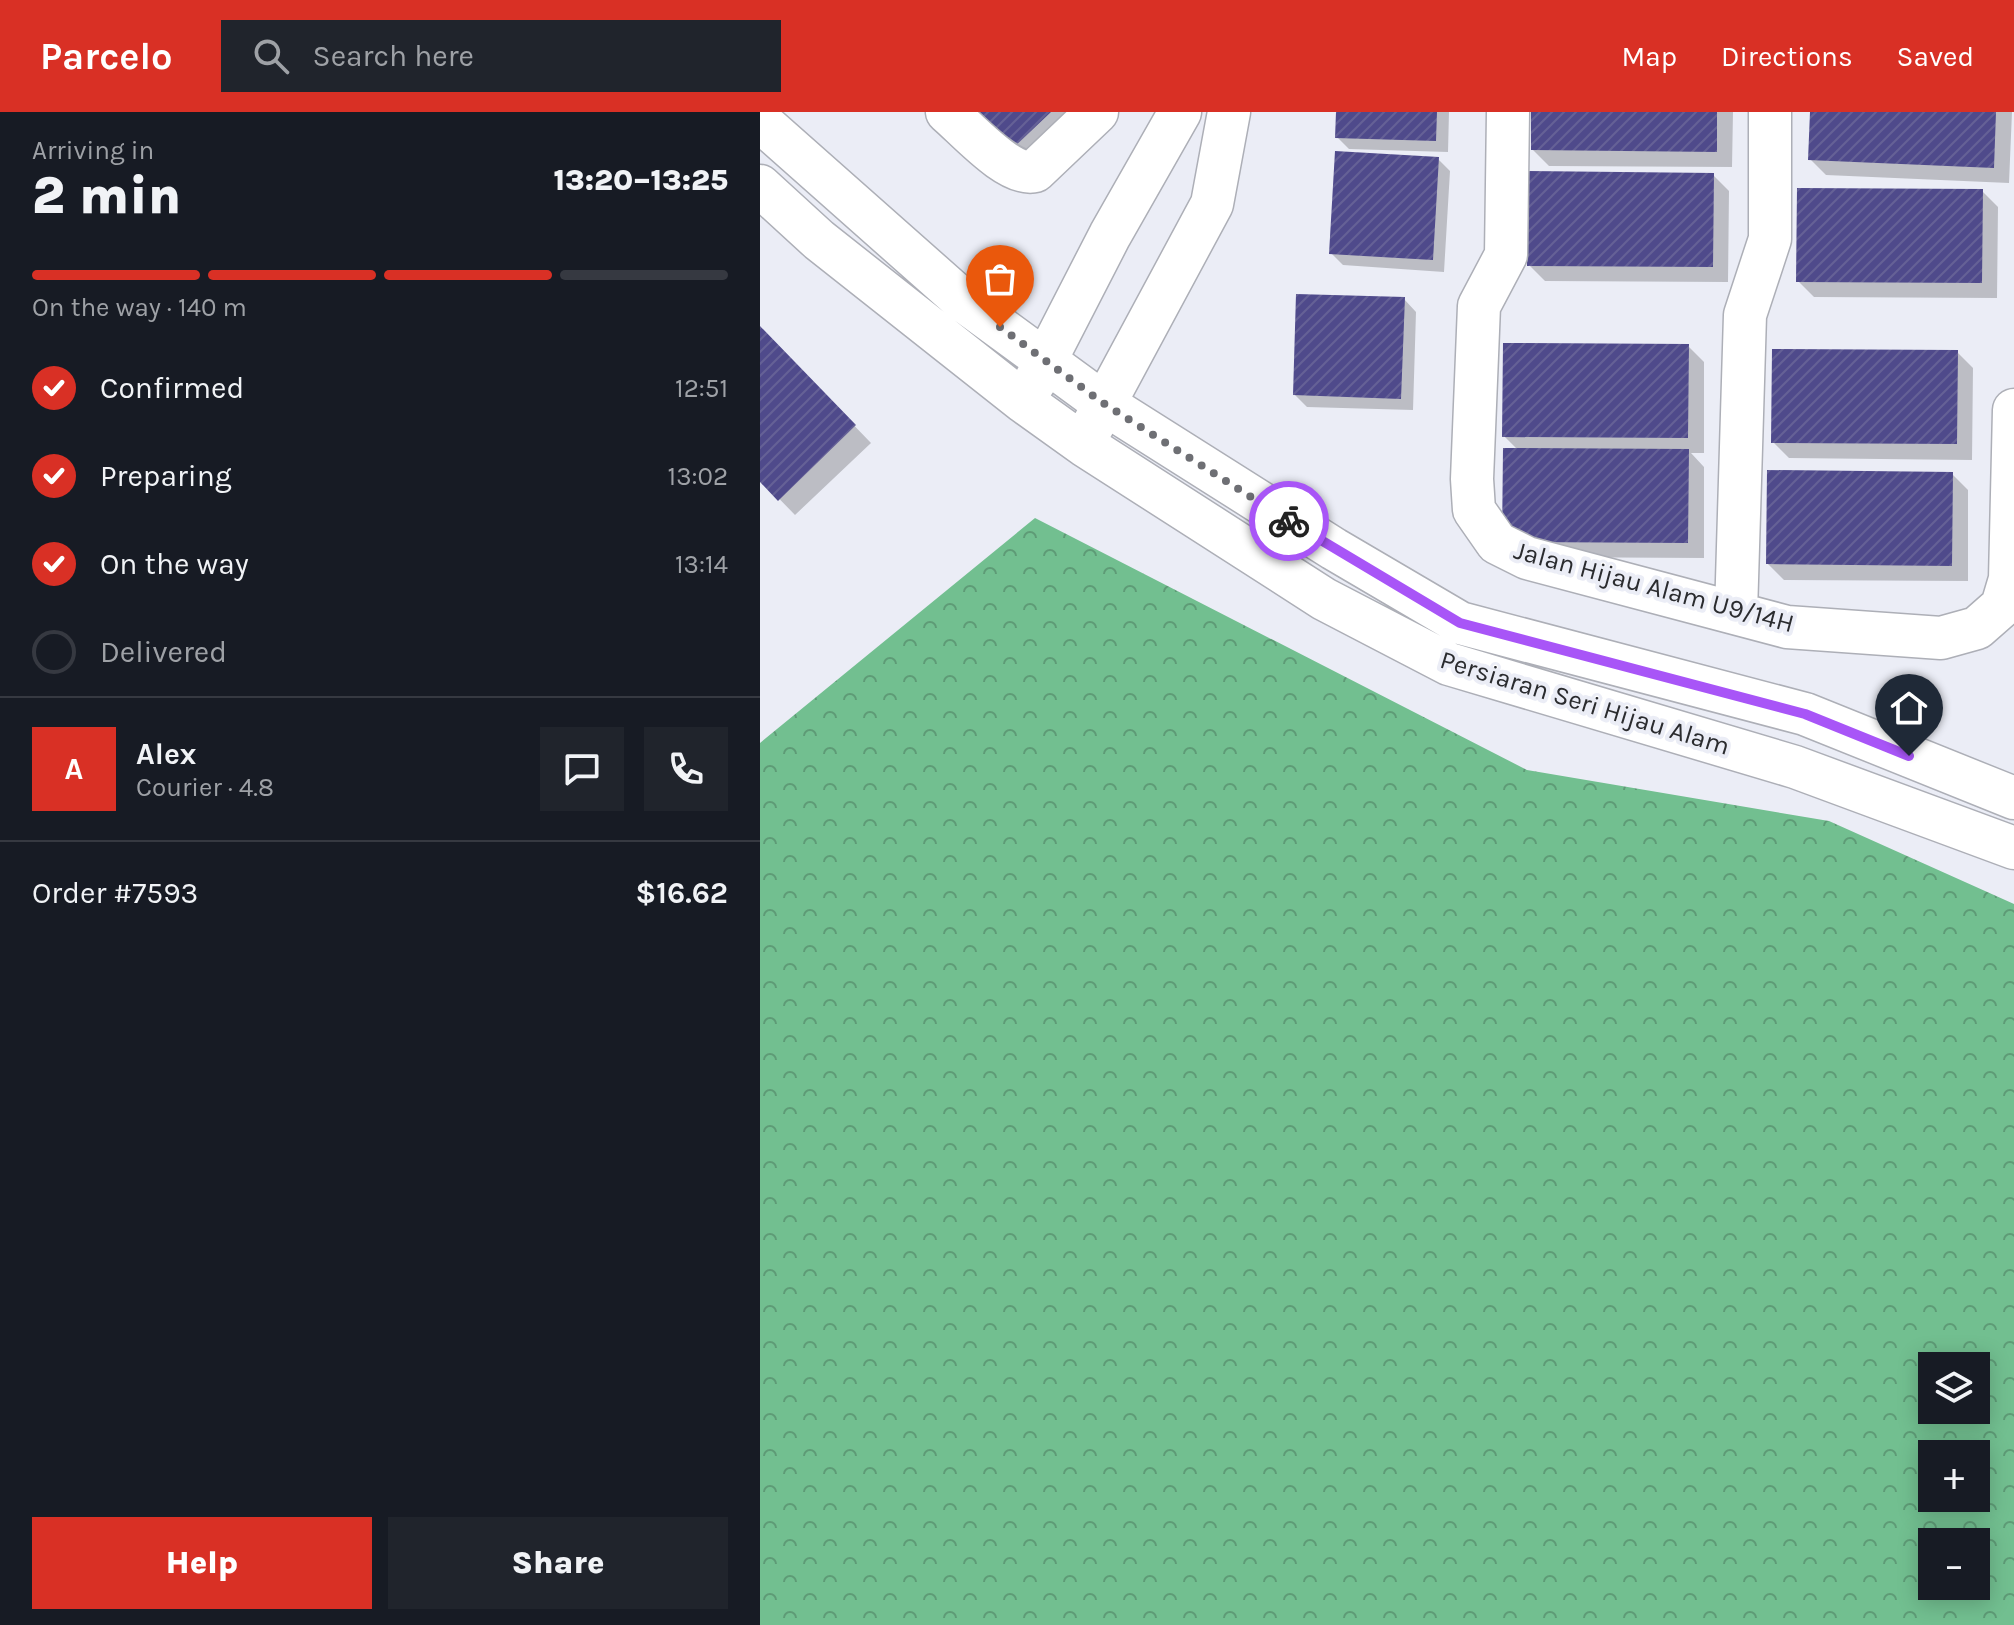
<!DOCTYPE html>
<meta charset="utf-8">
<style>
body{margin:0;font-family:Karla,sans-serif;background:#20242c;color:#f1f3f6;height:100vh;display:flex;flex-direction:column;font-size:30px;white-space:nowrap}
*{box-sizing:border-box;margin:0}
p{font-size:26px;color:#9ea1a6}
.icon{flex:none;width:44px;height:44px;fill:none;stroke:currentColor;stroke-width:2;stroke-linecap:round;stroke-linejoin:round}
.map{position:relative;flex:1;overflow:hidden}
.details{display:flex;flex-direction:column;background:#171b24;width:760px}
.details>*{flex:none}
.buttons{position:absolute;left:1158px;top:1240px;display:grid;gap:16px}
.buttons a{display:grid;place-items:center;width:72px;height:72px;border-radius:0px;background:#171b24;box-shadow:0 4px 20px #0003;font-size:40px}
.pin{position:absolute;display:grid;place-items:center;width:68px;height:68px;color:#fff;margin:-82px -34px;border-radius:50% 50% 50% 0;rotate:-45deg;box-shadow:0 0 8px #0007}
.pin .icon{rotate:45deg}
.courier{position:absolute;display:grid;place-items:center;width:80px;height:80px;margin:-40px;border:6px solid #a855f7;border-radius:50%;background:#fff;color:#222;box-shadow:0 2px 10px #0007}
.headline em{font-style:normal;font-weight:800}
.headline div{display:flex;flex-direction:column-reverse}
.headline{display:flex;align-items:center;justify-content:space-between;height:136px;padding:0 32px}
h1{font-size:52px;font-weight:800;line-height:60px}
.bar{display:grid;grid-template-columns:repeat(4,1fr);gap:12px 8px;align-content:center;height:96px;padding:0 32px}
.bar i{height:10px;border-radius:6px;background:#363941}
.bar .current{background:#d93025}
.bar p{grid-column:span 4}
.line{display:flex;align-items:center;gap:20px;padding:0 32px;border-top:2px solid #363941}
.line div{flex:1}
.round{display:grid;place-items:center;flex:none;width:84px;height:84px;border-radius:0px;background:#20242c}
ol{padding:0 32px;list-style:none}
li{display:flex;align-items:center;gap:24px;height:88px}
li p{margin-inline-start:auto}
li .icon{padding:8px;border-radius:50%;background:#d93025;color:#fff;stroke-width:4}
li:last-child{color:#9ea1a6}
li i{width:44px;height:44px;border:4px solid #363941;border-radius:50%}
.action{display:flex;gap:16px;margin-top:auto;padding:16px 32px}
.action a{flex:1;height:92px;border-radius:0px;background:#d93025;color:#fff;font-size:32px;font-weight:800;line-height:92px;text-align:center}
.action a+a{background:#20242c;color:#f1f3f6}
header{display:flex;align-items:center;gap:48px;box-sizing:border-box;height:112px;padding:0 40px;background:#d93025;color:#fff}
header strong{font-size:38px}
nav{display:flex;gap:44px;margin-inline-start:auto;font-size:28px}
.search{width:560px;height:72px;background:#20242c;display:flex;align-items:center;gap:20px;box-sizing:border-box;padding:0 28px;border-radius:0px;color:#9ea1a6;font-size:30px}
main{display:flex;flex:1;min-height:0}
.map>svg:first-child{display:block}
.forest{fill:url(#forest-crowns);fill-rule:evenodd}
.shadow{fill:#0003}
.building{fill:url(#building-hatch)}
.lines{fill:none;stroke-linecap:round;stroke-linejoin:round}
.minor-casing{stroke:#adafb7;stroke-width:45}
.minor{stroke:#fff;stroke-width:42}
.done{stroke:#6e6f74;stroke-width:8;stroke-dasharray:0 14.4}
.route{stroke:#a855f7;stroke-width:10}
.labels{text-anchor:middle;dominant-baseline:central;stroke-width:8;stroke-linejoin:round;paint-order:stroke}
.street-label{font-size:26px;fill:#2a2b2e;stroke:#ebedf6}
</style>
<header>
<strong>Parcelo</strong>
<div class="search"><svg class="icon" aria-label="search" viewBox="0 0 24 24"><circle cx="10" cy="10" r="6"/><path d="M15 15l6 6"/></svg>Search here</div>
<nav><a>Map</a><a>Directions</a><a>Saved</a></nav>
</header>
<main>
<section class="details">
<div class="headline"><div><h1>2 min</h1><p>Arriving in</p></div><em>13:20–13:25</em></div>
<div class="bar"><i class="current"></i><i class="current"></i><i class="current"></i><i></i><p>On the way · 140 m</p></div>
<ol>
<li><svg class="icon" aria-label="check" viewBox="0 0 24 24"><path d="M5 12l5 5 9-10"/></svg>Confirmed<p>12:51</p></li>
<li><svg class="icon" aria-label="check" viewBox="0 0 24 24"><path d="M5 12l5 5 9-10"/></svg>Preparing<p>13:02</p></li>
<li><svg class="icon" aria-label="check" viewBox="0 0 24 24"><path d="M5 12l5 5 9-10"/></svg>On the way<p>13:14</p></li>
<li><i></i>Delivered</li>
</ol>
<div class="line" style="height:144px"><b class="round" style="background:#d93025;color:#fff">A</b><div><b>Alex</b><p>Courier · 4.8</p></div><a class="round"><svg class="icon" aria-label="chat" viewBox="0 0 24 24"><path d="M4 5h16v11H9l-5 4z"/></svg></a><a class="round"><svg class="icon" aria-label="phone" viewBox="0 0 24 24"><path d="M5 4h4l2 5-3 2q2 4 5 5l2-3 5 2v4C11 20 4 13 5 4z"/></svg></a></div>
<div class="line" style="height:104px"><div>Order #7593</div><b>$16.62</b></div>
<div class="action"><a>Help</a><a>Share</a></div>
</section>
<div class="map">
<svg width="1254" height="1513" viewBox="0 0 1254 1513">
<defs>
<pattern id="forest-crowns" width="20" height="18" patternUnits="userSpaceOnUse" patternTransform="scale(2)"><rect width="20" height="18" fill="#72bf90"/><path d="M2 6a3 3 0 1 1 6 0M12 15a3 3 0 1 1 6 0" fill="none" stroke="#5e9b76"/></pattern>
<pattern id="building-hatch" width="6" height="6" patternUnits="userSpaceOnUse" patternTransform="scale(2)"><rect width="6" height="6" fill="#4f4a8b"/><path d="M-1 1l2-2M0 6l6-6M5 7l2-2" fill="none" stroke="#656196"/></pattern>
</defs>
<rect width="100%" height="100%" fill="#ebedf6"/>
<path class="forest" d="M275 406 767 658 1069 709 1254 792V1513H0V631ZM1172 1254H1216V1298H1172ZM1172 1342H1216V1386H1172ZM1172 1430H1216V1474H1172Z"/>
<path class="shadow" d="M213 0H323L266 55Z
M578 0H689L688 40 589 37 577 25Z
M773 0H973L972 55 789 54 773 38Z
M1052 0H1252L1249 71 1066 63 1050 47Z
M678 47 690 59 684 160 583 153 571 141Z
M953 63 969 79 968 170 785 169 769 153Z
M1222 79 1238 95 1237 186 1054 185 1038 169Z
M644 187 656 200 653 298 547 295 535 283Z
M0 216 111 331 35 403 0 367Z
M928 234 944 250V341H931L944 355V446L760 445 758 338 744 324Z
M1197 240 1213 256 1212 348 1029 346 1013 330Z
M1192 362 1208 378V469L1024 468 1008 452Z"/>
<path class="building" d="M210 0H291L249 40Z
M576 0H677L676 29 575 26Z
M771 0H957V40L771 38Z
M1050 0H1236L1234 56 1048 48Z
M575 39 679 45 673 148 569 142Z
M768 59 954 61 953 155 767 154Z
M1037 76 1223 77 1222 171 1036 170Z
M536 182 645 185 641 287 533 283Z
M0 214 96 313 18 389 0 370Z
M743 231 929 232 928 326 742 325Z
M1012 237 1198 238 1197 332 1011 331Z
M743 336 929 337 928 431 742 430Z
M1007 358 1193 360 1192 454 1006 452Z"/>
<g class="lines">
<defs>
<path id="minor" d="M187 0C207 17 250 66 275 59L337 0
M748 0 746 143 719 194 712 367 714 398 737 431 767 446 1027 515 1181 526 1217 516 1242 494 1250 467 1254 298
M0 9 201 187 343 291 574 437 700 511 1045 602 1254 686
M0 74 59 128 264 290 324 333 564 487 689 552 1035 655 1254 736
M274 271 350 123 420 0
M332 315 452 92 469 0
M976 501 985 203 1010 127V0"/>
</defs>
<use href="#minor" class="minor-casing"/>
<use href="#minor" class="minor"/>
</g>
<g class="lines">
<path class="done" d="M240 215 343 291 529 409"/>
<path class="route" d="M529 409 700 511 1045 602 1149 644"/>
</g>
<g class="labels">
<g class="street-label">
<text transform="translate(894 475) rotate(15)">Jalan Hijau Alam U9/14H</text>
<text transform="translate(825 591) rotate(17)">Persiaran Seri Hijau Alam</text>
</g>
</g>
</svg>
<div class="buttons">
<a><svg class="icon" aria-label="layers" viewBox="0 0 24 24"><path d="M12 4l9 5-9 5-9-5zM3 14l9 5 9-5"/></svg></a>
<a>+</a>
<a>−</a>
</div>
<div class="pin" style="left:240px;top:215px;background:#ea580c"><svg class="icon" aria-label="bag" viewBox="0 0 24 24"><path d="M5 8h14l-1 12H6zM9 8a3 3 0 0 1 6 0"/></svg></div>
<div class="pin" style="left:1149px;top:644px;background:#1f2937"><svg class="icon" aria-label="home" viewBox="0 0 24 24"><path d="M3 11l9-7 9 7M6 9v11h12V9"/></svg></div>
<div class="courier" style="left:529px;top:409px"><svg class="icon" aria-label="bike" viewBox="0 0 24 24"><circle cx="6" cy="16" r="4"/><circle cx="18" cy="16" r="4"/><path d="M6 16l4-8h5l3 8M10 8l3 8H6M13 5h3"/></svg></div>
</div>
</main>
